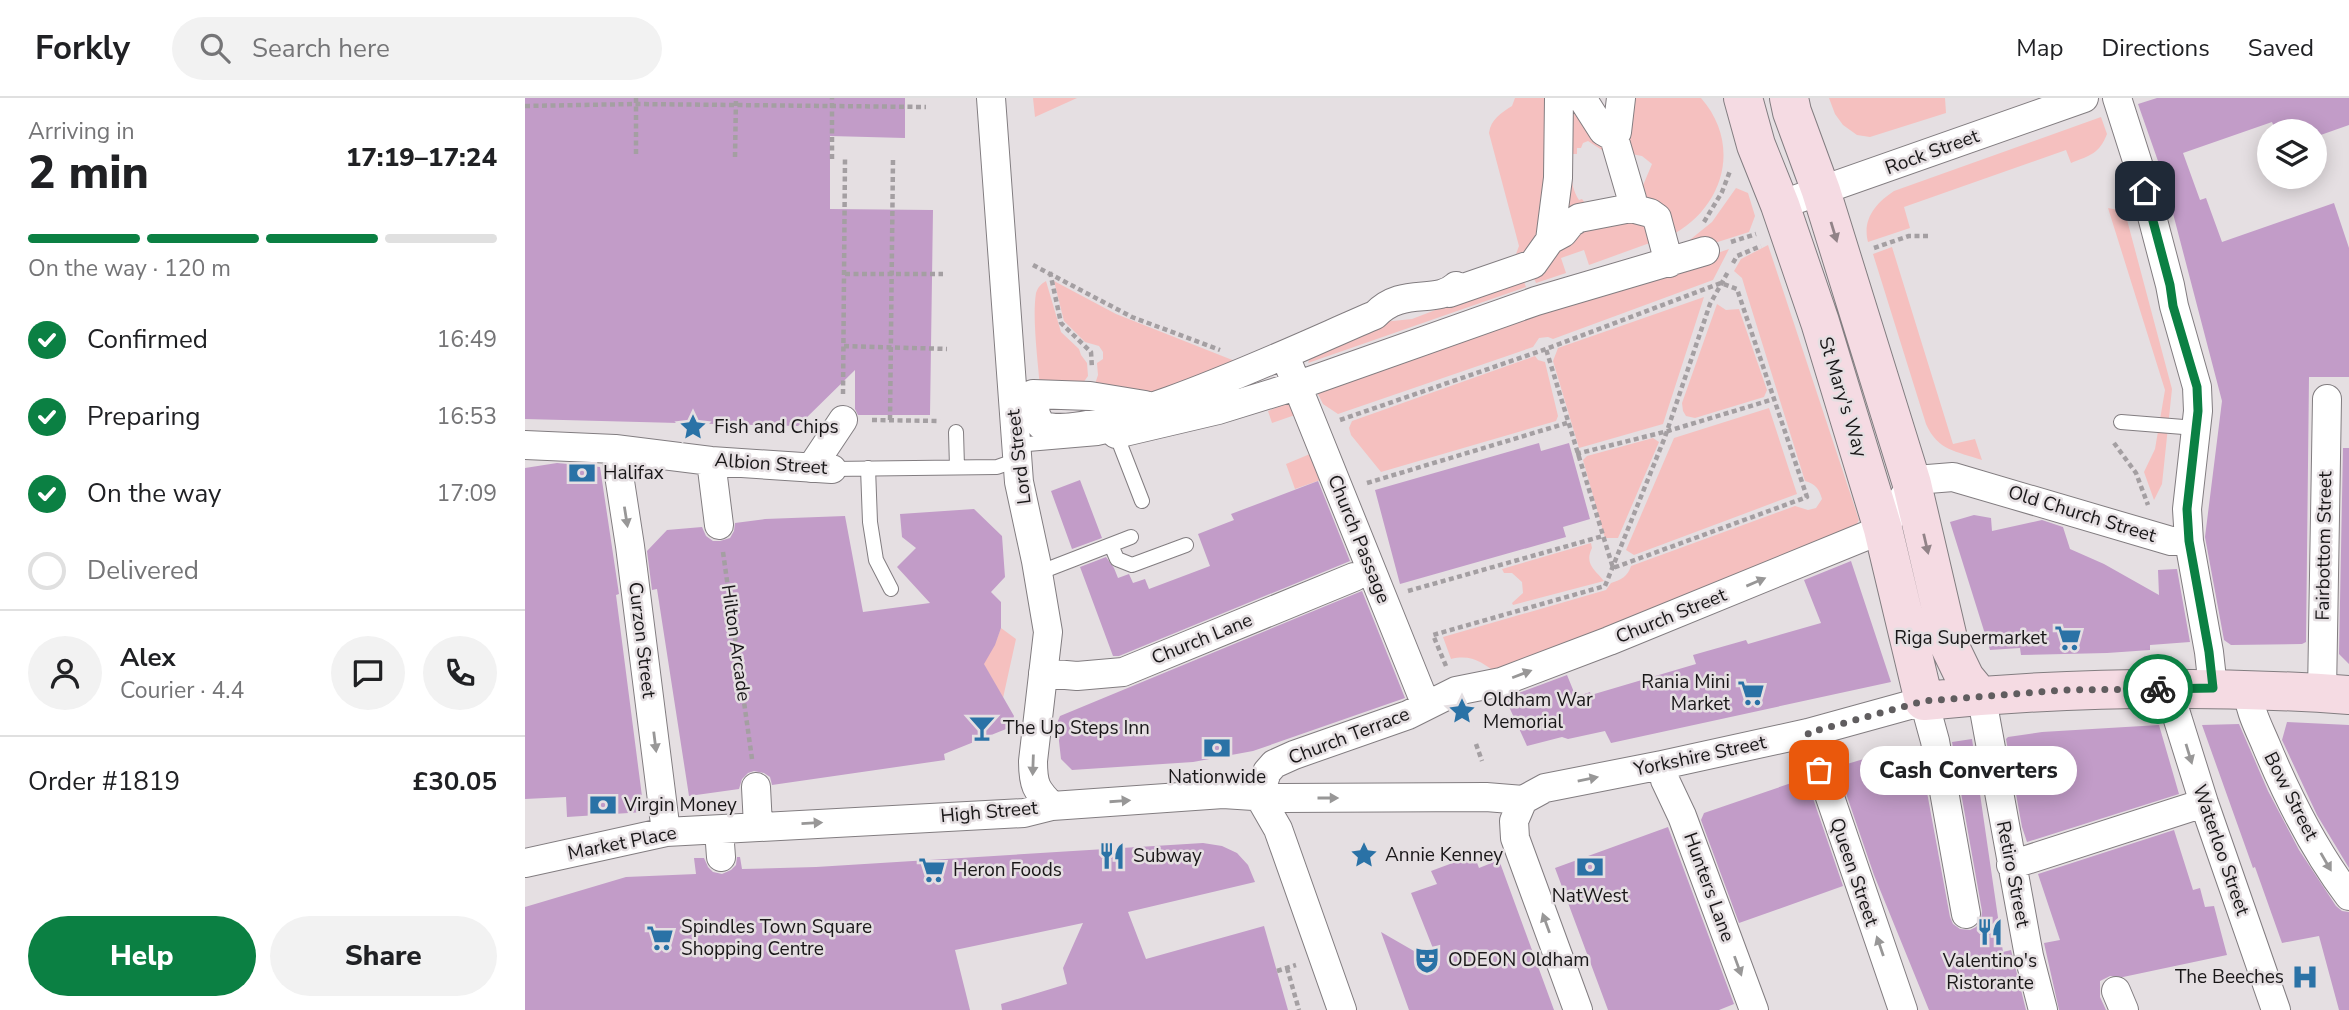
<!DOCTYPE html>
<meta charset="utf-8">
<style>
body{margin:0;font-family:"Nunito Sans",sans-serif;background:#f2f2f2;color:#202124;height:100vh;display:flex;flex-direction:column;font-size:26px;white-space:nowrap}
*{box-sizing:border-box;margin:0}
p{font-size:23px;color:#757577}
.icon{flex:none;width:38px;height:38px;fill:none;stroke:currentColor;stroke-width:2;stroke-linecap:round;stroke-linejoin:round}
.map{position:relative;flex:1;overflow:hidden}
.panel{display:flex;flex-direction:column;background:#fff;width:525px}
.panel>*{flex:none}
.fabs{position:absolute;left:1732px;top:21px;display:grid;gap:14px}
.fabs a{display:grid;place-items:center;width:70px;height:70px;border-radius:50%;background:#fff;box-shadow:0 4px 18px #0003;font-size:35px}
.pin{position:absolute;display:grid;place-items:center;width:60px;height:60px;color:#fff;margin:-30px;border-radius:14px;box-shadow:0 4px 10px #0006}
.courier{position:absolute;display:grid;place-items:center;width:70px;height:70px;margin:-35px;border:5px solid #0b8043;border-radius:50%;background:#fff;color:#222;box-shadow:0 2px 9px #0007}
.bubble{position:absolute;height:49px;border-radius:24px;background:#fff;box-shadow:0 4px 18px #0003;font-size:23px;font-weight:800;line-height:49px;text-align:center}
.summary em{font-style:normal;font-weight:800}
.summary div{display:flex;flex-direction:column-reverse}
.summary{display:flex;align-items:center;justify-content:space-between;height:119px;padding:0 28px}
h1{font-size:46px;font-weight:800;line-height:52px}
.bar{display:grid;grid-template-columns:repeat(4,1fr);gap:10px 7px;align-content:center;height:84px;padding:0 28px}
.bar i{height:9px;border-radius:5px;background:#e0e0e0}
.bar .active{background:#0b8043}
.bar p{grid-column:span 4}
.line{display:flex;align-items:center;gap:18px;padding:0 28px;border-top:2px solid #e0e0e0}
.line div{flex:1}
.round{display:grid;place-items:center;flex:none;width:74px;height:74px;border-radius:37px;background:#f2f2f2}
ol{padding:0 28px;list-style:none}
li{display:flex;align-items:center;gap:21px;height:77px}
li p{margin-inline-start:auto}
li .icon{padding:7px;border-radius:50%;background:#0b8043;color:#fff;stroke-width:4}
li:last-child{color:#757577}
li i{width:38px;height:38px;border:4px solid #e0e0e0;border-radius:50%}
.action{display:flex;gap:14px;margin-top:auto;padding:14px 28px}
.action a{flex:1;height:80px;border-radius:42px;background:#0b8043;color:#fff;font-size:28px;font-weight:800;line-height:80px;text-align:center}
.action a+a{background:#f2f2f2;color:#202124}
header{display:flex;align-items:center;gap:42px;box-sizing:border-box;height:98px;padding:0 35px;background:#fff;border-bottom:2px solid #e0e0e0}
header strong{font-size:33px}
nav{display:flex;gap:38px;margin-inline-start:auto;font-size:24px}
.search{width:490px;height:63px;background:#f2f2f2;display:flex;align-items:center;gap:18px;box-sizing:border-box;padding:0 24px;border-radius:38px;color:#757577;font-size:26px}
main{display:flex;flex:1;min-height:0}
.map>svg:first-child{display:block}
.green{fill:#f5c0bf}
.building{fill:#c29cc8}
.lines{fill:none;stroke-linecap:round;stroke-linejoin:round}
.lane-casing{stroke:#827d80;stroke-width:16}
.street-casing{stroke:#827d80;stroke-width:30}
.secondary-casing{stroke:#827d80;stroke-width:40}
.path{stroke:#a49fa2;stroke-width:4.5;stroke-dasharray:5 3.5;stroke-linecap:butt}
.lane{stroke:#fff;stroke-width:14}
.street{stroke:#fff;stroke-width:28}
.secondary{stroke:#f5dbe3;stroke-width:38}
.oneway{fill:#928388}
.oneway2{fill:#989797}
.done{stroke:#605d5f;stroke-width:7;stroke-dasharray:0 12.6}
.route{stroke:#0b8043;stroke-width:9}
.labels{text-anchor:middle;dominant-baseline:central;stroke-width:5;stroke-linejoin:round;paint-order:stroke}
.street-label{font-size:19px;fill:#191718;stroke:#e5dfe2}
.poi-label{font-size:19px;fill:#191718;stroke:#e5dfe2;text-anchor:start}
</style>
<header>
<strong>Forkly</strong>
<div class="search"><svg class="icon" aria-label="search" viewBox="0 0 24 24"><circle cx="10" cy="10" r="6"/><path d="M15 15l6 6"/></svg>Search here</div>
<nav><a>Map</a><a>Directions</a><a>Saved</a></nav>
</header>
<main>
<section class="panel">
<div class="summary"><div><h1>2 min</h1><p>Arriving in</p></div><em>17:19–17:24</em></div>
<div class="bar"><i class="active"></i><i class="active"></i><i class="active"></i><i></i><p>On the way · 120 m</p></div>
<ol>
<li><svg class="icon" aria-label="check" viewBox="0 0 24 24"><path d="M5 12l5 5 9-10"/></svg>Confirmed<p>16:49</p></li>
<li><svg class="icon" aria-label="check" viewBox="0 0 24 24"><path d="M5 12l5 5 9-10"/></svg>Preparing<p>16:53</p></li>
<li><svg class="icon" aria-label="check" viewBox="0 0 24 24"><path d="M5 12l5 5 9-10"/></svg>On the way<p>17:09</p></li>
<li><i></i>Delivered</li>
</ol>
<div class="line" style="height:126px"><a class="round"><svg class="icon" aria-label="person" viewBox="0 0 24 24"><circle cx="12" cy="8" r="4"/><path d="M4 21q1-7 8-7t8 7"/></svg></a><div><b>Alex</b><p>Courier · 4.4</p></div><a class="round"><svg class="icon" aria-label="chat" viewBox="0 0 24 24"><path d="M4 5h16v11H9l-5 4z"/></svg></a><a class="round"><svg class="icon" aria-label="phone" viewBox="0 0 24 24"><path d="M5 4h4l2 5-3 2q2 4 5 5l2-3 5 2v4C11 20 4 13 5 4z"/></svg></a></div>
<div class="line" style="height:91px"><div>Order #1819</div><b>£30.05</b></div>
<div class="action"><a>Help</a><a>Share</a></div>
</section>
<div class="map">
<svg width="1824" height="912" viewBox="0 0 1824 912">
<rect width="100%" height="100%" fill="#e5dfe2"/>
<path class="green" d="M508 0H552L510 19Z
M990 0H1027L1017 143 1000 153 991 156 994 148 964 35C966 21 976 15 987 8Z
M1043 0 1073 36 1080 54 1063 43 1058 45 1056 50H1052V56H1048C1047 73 1044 87 1054 102L1057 101 1060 105 1063 103 1070 114 1035 133Z
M1106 0H1176C1218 48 1198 112 1143 139L1111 104 1127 66 1117 58 1101 55Z
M1304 0H1420L1421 15 1345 39 1332 37 1318 27 1310 16Z
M1576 19 1582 36C1574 56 1566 57 1546 65L1541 52 1379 109 1385 130 1343 144C1337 121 1351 105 1369 93Z
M1211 90 1223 95 1230 118 1224 134 1149 158 1161 145 1187 124Z
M1583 110 1593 112 1601 118 1647 291 1637 386 1629 402 1619 374 1630 351 1640 292Z
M1106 112 1133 142 1064 167 1059 152 1036 160 1041 175 1011 185 1008 178 1038 135Z
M1243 147 1334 422 1329 431 974 577C958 565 947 556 926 561L918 539 1081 492 1086 485C1096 482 1103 478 1106 468L1270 408 1283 412 1291 410 1297 401C1294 391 1291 386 1280 383L1220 190 1217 180 1209 173 1216 161Z
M1367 149 1428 346 1450 341 1457 362C1431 353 1413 353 1401 326L1348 156Z
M1204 151 1188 182 1028 241 1023 239 1014 240 1008 249 813 316 798 306 792 294Z
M998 181 1001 189 783 265 786 258 848 225 887 221 913 211 928 203Z
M521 183 536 234 554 251 556 257 562 265 563 278 558 285 515 290C513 264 507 220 511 195 513 189 516 186 521 183Z
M529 183 591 216 720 267 627 294 575 296 569 289 573 277 572 265 578 261V254L574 248 560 244 539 223Z
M1179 199 1138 326 1054 350 1028 263 1033 250Z
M1192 206 1201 212 1214 211 1242 292 1239 299 1170 320 1161 318 1158 313 1157 305Z
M1010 258 1013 262 1020 264 1033 318 1031 323 856 374 826 337 824 330 827 323Z
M771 302 801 380 770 391 761 366 785 356 770 317 747 325 743 313Z
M1244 310 1272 396 1109 457 1101 452 1149 340Z
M1128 340 1134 344 1093 440H1080L1058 362 1062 358Z
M1066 445 1067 450C1059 466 1070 472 1079 483L988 507 987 505 998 495 997 484 987 475H979L977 471Z
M476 530 491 541 478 600 457 563C468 554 471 543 476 530Z"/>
<path class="building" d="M0 0H380V40L305 38V111L408 112 405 317H333L330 311V272L273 328 0 321Z
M1632 0H1824V27L1790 39V33H1751L1747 24 1658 55 1675 102 1681 100 1697 144 1809 105 1824 150V279H1784L1781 544 1777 546 1706 547 1699 542 1680 439 1697 303 1645 104 1647 103 1613 6Z
M1014 345 1016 353 1044 345 1065 421 1038 429 1041 439 875 486 850 392Z
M1818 350H1824V566L1814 556Z
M32 365 75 369 94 496 91 497 119 714 42 719 41 699 0 701V370Z
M555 382 577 440 547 451 526 393Z
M793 383 825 463 594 558H588L555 469 581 459 589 470 593 480 604 476 608 485 620 481 624 491 685 468 673 436 709 422 706 416Z
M449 411 477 438 480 479 466 494 476 504V530L470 547 459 566 489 618 486 629 419 656 420 662 247 687 245 679 239 675 229 673 223 675 217 681 214 691 164 698 132 491 127 492 122 453 142 432 177 429 181 438 188 443H195L205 440 209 433 210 425 240 421 320 418 338 514 405 505 372 469 391 450 377 439 375 416Z
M1449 417 1466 420 1467 433 1517 422 1538 429 1545 451 1579 466 1634 497 1633 472 1652 471 1665 544 1625 547V552L1582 555 1496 557 1495 550 1465 552 1425 424Z
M1326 463 1366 584 1086 645 1080 633 1043 641 1037 639 1002 648 980 600 1042 577 1051 599 1065 594 1066 597 1171 566 1168 557 1221 542 1223 546 1296 525 1279 482Z
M837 493 880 600 728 653 668 664 547 672 536 661 532 625 535 618Z
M1762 624 1824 627V770L1792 717 1757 642Z
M1714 626 1743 693 1774 752 1811 808 1817 813 1824 814V912H1814L1794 838 1757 845 1730 769 1728 770 1677 627Z
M1634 627 1654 696 1502 744 1497 729 1481 641 1483 639 1517 634Z
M1447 641 1478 854 1486 852 1501 912H1404L1349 777 1312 669 1362 654 1394 651 1425 819 1428 826 1435 831 1445 832 1451 829 1456 822 1457 813 1427 644Z
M1281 680 1318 788 1214 825 1176 722 1179 715Z
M1143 729 1209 906 1194 912H1083L1030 770Z
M1649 732 1668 792 1675 790 1680 809 1689 808 1702 857 1598 879 1585 878 1575 883V899L1581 912H1534L1519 845 1535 842 1513 776Z
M678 745 697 748 712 755 723 767 730 784 603 814 621 861 739 828 763 912H477L476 906 542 886 538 870 558 825 430 852 445 912H0V809L101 779 171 776 169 760H179L183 769 188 774 197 776 206 772 211 767 212 759H215L217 771 291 769Z
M949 757 954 770 974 762 1029 912H884L856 834 915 868 886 795 912 786 906 773Z"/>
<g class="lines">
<defs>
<path id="lane" d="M1596 324 1671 330
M431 334 432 369
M491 347 573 340 591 336 617 403
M343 370 345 424 351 462 366 491
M307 371 472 369 492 362
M586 447 592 461 607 467 661 447
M513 475 606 439"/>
<path id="street" d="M466 0 494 384 511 463 523 534 508 663C508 687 511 692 527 708
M1057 0 1078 33 1085 37 1092 34 1096 0
M1592 0 1614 69 1645 187 1649 208 1672 289 1673 313 1662 411 1664 443 1684 554 1688 590
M1255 107 1559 0
M1106 110 1125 115 1132 120 1144 165
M1025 142 1038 135 1046 125 1054 120 1106 110 1107 101 1088 36
M924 195 1008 166 1025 142 1033 80 1034 0
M765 270 896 595
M508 296 565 298 620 307
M509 303 511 317 516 327C571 348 789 242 850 217 877 188 911 207 931 188
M591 336 693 312 771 288 1011 203 1180 153
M0 347 90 351 186 363 307 371
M90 351 105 448 141 734
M186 363 194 427
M286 370 318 322
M518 575 552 578 598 574 829 479
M1647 590 1649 609 1679 705 1751 912
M1723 591C1724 612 1733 628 1741 647 1763 700 1789 752 1824 798
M1797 595 1802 301
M1454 597 1459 612 1504 858 1518 912
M1283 635 1378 912
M1137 667 1140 682 1157 718 1229 912
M231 689 233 728
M734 698 742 674 749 666 769 657 883 617 931 593 976 584 1084 543 1358 431 1387 386 1403 381 1428 379 1646 443H1664
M734 698 753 731 817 912
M194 732 196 759
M0 765 141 734 499 715 527 708 698 696 758 700 961 699 998 702
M1486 767 1679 705
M1591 893 1599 912
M1053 912 990 740 989 723 998 702 1020 690 1137 667 1283 635 1399 603 1410 643 1441 816"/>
<path id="secondary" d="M1218 0 1231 47 1255 107 1295 224 1358 431 1399 603C1540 589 1682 587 1824 597
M1264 0 1267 14 1296 93 1387 386 1425 549 1440 580 1454 597"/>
</defs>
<use href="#lane" class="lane-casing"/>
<use href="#street" class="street-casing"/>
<use href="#secondary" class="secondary-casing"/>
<path class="path" d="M111 0V57
M0 8 111 6 401 9
M210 59 211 0
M307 61V0
M1179 124 1197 94 1205 73
M1206 144 1231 136
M1349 150 1384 138H1403
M1208 165 1212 158 1236 148
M508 167 607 219 695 252
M525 174 536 225 566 254 567 270
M320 176H418
M319 248 422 251
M318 296 320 61
M347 322 415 323
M365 322 368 61
M815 322 1021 251 1196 185 1212 191 1282 399 1088 470 1021 251
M1589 345 1611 375 1623 407
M1051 356 1143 333 1249 301
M842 385 1042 325
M198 454 227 661
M883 493 1078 438
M921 568 908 537 1080 488 1140 339 1185 206 1204 172
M951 646 957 663
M762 870 774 912
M752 873 771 867"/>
<use href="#lane" class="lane"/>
<use href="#street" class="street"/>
<use href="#secondary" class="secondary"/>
</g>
<defs><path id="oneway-solid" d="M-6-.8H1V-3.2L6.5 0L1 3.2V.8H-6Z" transform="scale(1.75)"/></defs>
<g class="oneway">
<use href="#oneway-solid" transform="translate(1309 134) rotate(73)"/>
<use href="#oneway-solid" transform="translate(1401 446) rotate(77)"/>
</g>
<g class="oneway2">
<use href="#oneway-solid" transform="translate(101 419) rotate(81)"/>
<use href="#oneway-solid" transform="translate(1231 484) rotate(-23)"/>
<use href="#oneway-solid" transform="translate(997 576) rotate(-21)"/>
<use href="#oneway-solid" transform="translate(130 644) rotate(83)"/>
<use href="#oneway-solid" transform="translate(1664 656) rotate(73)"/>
<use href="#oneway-solid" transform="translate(508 667) rotate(92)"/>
<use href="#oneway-solid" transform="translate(1063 681) rotate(-11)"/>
<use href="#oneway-solid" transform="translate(803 700)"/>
<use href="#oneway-solid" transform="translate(595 703) rotate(-4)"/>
<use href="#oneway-solid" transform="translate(287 725) rotate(-3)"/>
<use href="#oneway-solid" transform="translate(1801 764) rotate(60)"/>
<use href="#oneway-solid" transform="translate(1021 825) rotate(-110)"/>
<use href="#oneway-solid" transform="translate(1355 848) rotate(-109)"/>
<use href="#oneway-solid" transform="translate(1213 868) rotate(70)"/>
</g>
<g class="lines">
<path class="done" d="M1294 672 1283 635 1399 603 1539 592 1633 591"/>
<path class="route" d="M1620 93 1645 187 1648 208 1672 289 1673 313 1662 411 1664 443 1684 554 1688 590 1633 591"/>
</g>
<defs>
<symbol id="sight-bare" viewBox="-9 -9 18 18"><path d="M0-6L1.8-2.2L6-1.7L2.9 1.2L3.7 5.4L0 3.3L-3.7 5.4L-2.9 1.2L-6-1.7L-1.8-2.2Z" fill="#2a72a6" stroke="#e5dfe2" stroke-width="2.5" paint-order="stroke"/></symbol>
<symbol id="bank-bare" viewBox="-9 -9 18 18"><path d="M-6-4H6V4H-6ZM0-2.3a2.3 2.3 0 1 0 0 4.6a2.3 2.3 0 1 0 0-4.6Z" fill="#2a72a6" stroke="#e5dfe2" stroke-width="2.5" paint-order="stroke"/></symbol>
<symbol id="supermarket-bare" viewBox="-9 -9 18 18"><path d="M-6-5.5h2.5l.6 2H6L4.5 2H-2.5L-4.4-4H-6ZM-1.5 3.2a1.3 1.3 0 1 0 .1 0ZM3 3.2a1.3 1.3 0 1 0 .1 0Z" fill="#2a72a6" stroke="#e5dfe2" stroke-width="2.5" paint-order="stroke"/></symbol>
<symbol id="bar-bare" viewBox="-9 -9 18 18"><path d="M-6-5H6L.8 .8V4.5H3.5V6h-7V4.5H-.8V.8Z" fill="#2a72a6" stroke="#e5dfe2" stroke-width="2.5" paint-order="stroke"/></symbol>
<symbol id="restaurant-bare" viewBox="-9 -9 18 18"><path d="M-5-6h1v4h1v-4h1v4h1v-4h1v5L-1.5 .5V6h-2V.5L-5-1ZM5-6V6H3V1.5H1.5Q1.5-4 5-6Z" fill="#2a72a6" stroke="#e5dfe2" stroke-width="2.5" paint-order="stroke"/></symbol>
<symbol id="theatre-bare" viewBox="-9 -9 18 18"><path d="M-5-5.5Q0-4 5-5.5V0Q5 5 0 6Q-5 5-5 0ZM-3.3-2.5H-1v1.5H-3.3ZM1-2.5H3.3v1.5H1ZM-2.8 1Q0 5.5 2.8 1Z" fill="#2a72a6" stroke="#e5dfe2" stroke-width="2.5" paint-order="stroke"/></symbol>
<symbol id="hospital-bare" viewBox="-9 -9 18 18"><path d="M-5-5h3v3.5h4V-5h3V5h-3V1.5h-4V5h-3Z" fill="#2a72a6" stroke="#e5dfe2" stroke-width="2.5" paint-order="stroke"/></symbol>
</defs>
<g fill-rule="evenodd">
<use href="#sight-bare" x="149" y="310" width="38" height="38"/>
<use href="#bank-bare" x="38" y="356" width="38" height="38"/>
<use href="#supermarket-bare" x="1524" y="521" width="38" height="38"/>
<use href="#supermarket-bare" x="1207" y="576" width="38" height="38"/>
<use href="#sight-bare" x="918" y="594" width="38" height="38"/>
<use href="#bar-bare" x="438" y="611" width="38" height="38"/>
<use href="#bank-bare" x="673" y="631" width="38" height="38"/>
<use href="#bank-bare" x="59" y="688" width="38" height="38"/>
<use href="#sight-bare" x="820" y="738" width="38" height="38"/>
<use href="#restaurant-bare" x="568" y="739" width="38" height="38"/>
<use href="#bank-bare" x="1046" y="750" width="38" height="38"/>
<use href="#supermarket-bare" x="388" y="753" width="38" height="38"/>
<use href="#restaurant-bare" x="1446" y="815" width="38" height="38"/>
<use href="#supermarket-bare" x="116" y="821" width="38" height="38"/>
<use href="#theatre-bare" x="883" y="843" width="38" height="38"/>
<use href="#hospital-bare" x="1761" y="860" width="38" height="38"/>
</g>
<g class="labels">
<g class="street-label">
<text transform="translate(1407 54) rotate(-20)">Rock Street</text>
<text transform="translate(1318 299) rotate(73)">St Mary's Way</text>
<text transform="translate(494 359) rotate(-97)">Lord Street</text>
<text transform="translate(246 366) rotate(4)">Albion Street</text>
<text transform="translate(1557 416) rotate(17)">Old Church Street</text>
<text transform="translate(834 441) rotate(68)">Church Passage</text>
<text transform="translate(1799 448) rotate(-89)">Fairbottom Street</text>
<text transform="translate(1146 518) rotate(-22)">Church Street</text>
<text transform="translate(677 541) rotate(-22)">Church Lane</text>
<text transform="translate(117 542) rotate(83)">Curzon Street</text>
<text transform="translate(211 545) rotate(82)">Hilton Arcade</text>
<text transform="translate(824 638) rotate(-21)">Church Terrace</text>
<text transform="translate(1175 658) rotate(-12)">Yorkshire Street</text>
<text transform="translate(1766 698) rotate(63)">Bow Street</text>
<text transform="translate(464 714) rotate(-5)">High Street</text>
<text transform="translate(97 745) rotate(-11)">Market Place</text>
<text transform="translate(1696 752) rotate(71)">Waterloo Street</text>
<text transform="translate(1329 774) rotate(71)">Queen Street</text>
<text transform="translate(1488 776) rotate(79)">Retiro Street</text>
<text transform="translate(1184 789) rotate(70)">Hunters Lane</text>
</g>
<g class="poi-label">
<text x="189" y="329">Fish and Chips</text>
<text x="78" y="375">Halifax</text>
<text x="1522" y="540" text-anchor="end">Riga Supermarket</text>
<text x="1205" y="584" text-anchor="end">Rania Mini<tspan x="1205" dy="22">Market</tspan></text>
<text x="958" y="602">Oldham War<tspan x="958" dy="22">Memorial</tspan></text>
<text x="478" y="630">The Up Steps Inn</text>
<text x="692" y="679" text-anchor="middle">Nationwide</text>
<text x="99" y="707">Virgin Money</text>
<text x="860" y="757">Annie Kenney</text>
<text x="608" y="758">Subway</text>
<text x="428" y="772">Heron Foods</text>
<text x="1065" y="798" text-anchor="middle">NatWest</text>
<text x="156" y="829">Spindles Town Square<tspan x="156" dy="22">Shopping Centre</tspan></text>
<text x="923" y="862">ODEON Oldham</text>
<text x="1465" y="863" text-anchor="middle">Valentino's<tspan x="1465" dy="22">Ristorante</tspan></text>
<text x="1759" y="879" text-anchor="end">The Beeches</text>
</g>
</g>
</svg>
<div class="fabs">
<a><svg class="icon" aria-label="layers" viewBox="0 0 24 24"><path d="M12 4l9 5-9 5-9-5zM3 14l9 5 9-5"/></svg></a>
</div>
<div class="pin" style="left:1294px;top:672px;background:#ea580c"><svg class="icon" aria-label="bag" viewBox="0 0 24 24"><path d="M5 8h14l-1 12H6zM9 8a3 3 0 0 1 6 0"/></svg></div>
<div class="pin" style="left:1620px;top:93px;background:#1f2937"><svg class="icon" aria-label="home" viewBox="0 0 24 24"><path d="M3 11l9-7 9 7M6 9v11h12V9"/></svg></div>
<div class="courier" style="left:1633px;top:591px"><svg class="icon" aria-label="bike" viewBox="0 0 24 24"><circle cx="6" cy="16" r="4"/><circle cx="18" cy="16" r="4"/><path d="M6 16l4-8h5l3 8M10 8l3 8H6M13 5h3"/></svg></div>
<div class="bubble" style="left:1335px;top:648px;width:217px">Cash Converters</div>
</div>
</main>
